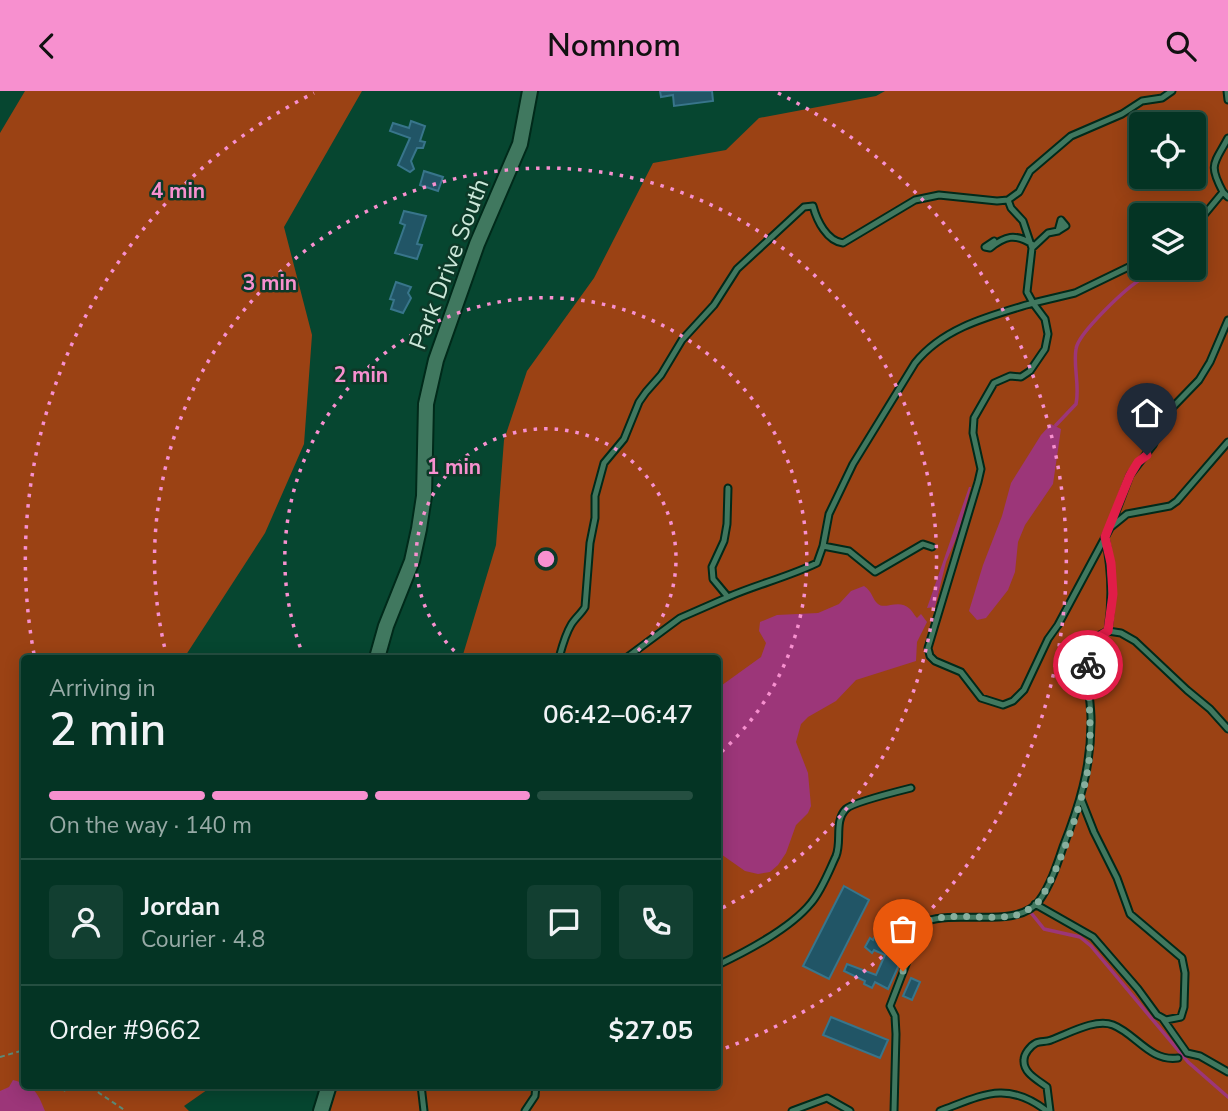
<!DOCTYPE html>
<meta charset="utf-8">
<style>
body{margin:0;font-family:"Nunito Sans",sans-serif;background:#123f31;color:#f1f3f6;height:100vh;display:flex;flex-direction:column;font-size:26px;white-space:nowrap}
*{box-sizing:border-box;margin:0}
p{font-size:23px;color:#97aaa6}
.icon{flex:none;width:38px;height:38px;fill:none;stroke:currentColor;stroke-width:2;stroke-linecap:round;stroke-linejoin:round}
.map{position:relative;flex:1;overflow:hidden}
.drawer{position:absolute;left:21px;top:564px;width:700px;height:434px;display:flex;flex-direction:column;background:#043424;border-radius:7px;box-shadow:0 4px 18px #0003,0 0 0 2px #254f41}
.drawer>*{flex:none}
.fabs{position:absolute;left:1129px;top:21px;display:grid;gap:14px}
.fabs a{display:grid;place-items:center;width:77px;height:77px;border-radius:7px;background:#043424;box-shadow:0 4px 18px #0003,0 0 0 2px #254f41;font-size:35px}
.pin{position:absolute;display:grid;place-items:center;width:60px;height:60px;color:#fff;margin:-72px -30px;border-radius:50% 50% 50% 0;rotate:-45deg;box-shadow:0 0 7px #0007}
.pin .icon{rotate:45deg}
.courier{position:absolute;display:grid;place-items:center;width:70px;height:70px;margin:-35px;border:5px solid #e11d48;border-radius:50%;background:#fff;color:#222;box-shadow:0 2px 9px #0007}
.overview em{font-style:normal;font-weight:600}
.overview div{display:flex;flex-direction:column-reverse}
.overview{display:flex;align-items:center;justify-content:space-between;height:119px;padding:0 28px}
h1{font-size:46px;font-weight:600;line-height:52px}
.bar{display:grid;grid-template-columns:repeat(4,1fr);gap:10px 7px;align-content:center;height:84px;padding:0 28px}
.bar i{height:9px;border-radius:5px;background:#254f41}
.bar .active{background:#f790cf}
.bar p{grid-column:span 4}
.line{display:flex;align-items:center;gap:18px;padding:0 28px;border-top:2px solid #254f41}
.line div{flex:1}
.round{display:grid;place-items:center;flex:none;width:74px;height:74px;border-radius:7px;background:#123f31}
header{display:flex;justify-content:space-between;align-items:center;height:91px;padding:0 28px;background:#f790cf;color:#111;font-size:32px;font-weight:600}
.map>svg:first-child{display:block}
.green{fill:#9b4214;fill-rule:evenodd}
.water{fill:#9c3679}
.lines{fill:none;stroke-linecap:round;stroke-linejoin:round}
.stream{stroke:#9c3679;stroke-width:3.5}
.building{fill:#215566;stroke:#38758b;stroke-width:2}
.service-casing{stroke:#002a1a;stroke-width:9}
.tertiary-casing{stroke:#002a1a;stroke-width:18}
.path{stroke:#5b8c79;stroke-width:2;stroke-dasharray:5 3.5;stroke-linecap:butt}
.service{stroke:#40785f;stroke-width:5}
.tertiary{stroke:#40785f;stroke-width:14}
.done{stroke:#87af9e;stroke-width:7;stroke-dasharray:0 12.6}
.route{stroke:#e11d48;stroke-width:9}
.ring{fill:none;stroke:#f790cf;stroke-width:3.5;stroke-dasharray:3.5 7}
.labels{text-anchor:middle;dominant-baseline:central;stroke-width:5;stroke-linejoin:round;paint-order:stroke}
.street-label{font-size:24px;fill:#cce8da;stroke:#0d3928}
.centre{fill:#f790cf;stroke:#0d3928;stroke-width:3.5}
.ring-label{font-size:21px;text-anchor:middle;font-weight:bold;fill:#f790cf;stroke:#0d3928;stroke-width:5;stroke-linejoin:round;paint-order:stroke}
</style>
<header><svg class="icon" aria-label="back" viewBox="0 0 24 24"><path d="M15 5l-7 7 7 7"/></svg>Nomnom<svg class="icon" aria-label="search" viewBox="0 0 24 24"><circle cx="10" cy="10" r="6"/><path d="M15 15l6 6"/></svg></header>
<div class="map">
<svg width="1228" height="1020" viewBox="0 0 1228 1020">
<rect width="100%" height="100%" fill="#064630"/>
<path class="green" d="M25 0H362L284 136 312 244 304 353 265 442 184 567H24V994H214L184 1015 189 1020H0V42Z
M885 0H1228V1020H325L333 994H718V567H462L496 454 504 349 527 280 594 187 653 72 726 59 759 27 876 5ZM1141 33H1194V86H1141ZM1141 124H1194V177H1141Z"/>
<path class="water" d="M1051 333 1061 338 1053 393 1025 434 1018 451 1015 481 1008 499 986 527 977 529 969 520 983 474 1002 425 1011 392 1041 344Z
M969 396H971L958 443 946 471 935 516 927 517Z
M864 495C873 501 872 508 878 513 885 519 899 507 910 518 913 521 914 524 917 527L921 523 927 531 917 551 916 570 856 589 836 610 808 626 801 633 796 651 808 682 811 715 808 722 796 734 786 762 778 774 770 781 758 783 745 780 718 761V597L761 566 766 552 759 540 760 531 777 524 818 522 839 513 851 500Z
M13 989C34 995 37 1000 45 1020H0V1000L9 996Z"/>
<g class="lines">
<path class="stream" d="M1056 334 1076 313C1080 295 1073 276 1076 258 1078 242 1128 195 1143 187
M1032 823 1044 838 1080 846 1091 855 1188 971 1228 1006"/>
</g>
<path class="building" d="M660 0H712L713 10 674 15 673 4 661 6Z
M411 30 425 35 420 50 425 51 423 57H417L411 70 414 78 410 81 398 74 410 47 390 40 393 32 409 37Z
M424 80 443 86 438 100 420 94Z
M404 120 426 125 417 153 422 154 417 168 395 162 405 134 400 132Z
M396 191 411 196 408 202 411 207 403 222 391 218 394 209 390 208Z
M844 795 869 809 829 888 803 875Z
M876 843 897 853 893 861 903 865 888 898 875 891 872 897 864 893 865 890 844 880 847 873 876 884 885 864 874 859 872 862 865 856 870 847 873 849Z
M911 887 920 891 912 909 903 905Z
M831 926 888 949 880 967 823 944Z"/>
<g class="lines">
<defs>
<path id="service" d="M1227 0 1228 9
M1223 101C1208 73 1214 73 1228 47
M1008 109 1011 117 1023 130 1032 157 1048 142 1058 140 1066 135 1061 129 1058 140
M1194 136 1223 101 1228 106
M994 150 985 156 990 157C1005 145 1015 142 1032 153
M1141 170 1075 202 1033 212 1045 228 1048 243 1045 258 1030 280 1021 286 1010 285 994 292 974 327 973 342 981 378 978 391 928 557 930 565 935 570 961 581 981 607 1003 614 1013 610 1024 599 1048 548 1058 534 1110 437 1130 384 1153 354 1169 320 1199 289 1210 271 1228 229
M728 397 727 433 724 450 712 476 713 488 728 506C758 493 788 486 817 472L823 455
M1111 436 1127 423 1170 415 1177 410 1228 351
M932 456 923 453 875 481 849 460 823 455 829 423 853 373 915 272C944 236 990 225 1033 212L1027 201 1032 157
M1108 540 1121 542 1135 550 1187 599 1210 618 1228 638
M559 567C562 556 565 544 571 534 575 527 581 523 585 516L590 452 595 427V405L604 372 624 348 639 311 646 301 661 284 682 249 714 214 737 178 804 116 813 115C817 130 827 150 843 152L915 109 939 104 997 110 1008 109 1019 101 1030 80 1071 45 1122 23 1142 10 1162 7 1172 0
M626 567 680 527 728 506
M1035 813 1093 846 1138 898 1157 924 1166 929 1181 926 1184 916 1185 882 1182 867 1130 823 1117 787 1094 741 1081 708
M718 874C747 860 790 838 811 812 822 799 829 780 836 765 842 750 834 730 846 718 852 712 899 700 911 697
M1163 928 1187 962 1200 965 1228 981
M421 994 424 1020
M525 1020 535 1005 536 994
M792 1020 827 1007 850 1020
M894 1020 896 943 895 925 890 915 910 863V843C915 839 921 832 927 830 958 819 1018 838 1039 810 1050 795 1057 774 1063 756 1079 715 1091 677 1091 632 1092 610 1082 573 1091 553 1094 546 1102 543 1108 540 1113 507 1112 479 1105 446
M940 1020C983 1004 1006 989 1047 1020
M1050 1020 1047 996C1038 989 1023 982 1024 969 1024 963 1030 955 1036 952 1040 950 1047 951 1051 949 1068 943 1095 927 1113 934 1136 943 1150 971 1178 967"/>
<path id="tertiary" d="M377 567 386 535 412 470 419 438 424 405 426 313 436 269 477 153 520 53 530 0
M321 1020 329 994"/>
</defs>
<use href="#service" class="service-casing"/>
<use href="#tertiary" class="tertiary-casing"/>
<path class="path" d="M0 966 24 959
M58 994 63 1000 78 994
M93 994 99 1002 126 1020"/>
<use href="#service" class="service"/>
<use href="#tertiary" class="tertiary"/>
</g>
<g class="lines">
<path class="done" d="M903 880 910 863 909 843C915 839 921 832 927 830 952 821 986 829 1012 825 1020 824 1034 816 1039 810 1058 783 1086 703 1089 670 1092 638 1088 607 1088 574"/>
<path class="route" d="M1088 574C1090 556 1092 549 1108 540L1113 503 1111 472 1105 446 1130 384 1138 371 1147 364"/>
</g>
<g class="ring">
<path d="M462 567A130 130 0 1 1 630 567"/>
<path d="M304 566A261 261 0 1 1 719 663"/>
<path d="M167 566A391 391 0 1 1 720 818"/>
<path d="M34 563A521 521 0 0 1 314 2M778 2A521 521 0 0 1 720 959"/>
</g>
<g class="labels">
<g class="street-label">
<text transform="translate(449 173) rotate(-69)">Park Drive South</text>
</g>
</g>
<circle cx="546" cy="468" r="10" class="centre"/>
<g class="ring-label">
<text x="178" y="107">4 min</text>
<text x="270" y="199">3 min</text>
<text x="361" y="291">2 min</text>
<text x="454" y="383">1 min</text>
</g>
</svg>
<div class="fabs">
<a><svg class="icon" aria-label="locate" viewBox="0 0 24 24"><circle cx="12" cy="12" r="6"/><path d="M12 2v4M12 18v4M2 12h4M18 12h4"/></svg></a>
<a><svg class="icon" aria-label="layers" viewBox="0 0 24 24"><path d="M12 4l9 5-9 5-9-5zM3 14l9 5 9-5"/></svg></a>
</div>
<div class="pin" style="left:903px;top:880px;background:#ea580c"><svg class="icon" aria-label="bag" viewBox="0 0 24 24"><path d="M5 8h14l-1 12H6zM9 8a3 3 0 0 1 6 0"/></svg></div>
<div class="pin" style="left:1147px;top:364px;background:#1f2937"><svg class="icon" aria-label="home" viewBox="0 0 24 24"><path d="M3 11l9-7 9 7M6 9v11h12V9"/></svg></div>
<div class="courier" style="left:1088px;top:574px"><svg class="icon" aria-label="bike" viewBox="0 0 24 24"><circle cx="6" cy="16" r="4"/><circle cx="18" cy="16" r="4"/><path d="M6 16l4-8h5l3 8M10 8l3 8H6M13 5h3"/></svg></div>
<section class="drawer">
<div class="overview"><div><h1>2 min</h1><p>Arriving in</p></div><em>06:42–06:47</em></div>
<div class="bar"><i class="active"></i><i class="active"></i><i class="active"></i><i></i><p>On the way · 140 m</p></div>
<div class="line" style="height:126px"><a class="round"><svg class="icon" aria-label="person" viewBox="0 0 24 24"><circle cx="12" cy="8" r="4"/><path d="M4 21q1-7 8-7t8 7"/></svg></a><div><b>Jordan</b><p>Courier · 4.8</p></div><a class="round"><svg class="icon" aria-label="chat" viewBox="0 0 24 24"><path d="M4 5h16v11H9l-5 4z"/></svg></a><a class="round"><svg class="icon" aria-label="phone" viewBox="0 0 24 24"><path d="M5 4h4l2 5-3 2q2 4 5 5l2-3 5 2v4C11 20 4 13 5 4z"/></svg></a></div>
<div class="line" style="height:91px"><div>Order #9662</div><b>$27.05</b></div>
</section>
</div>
